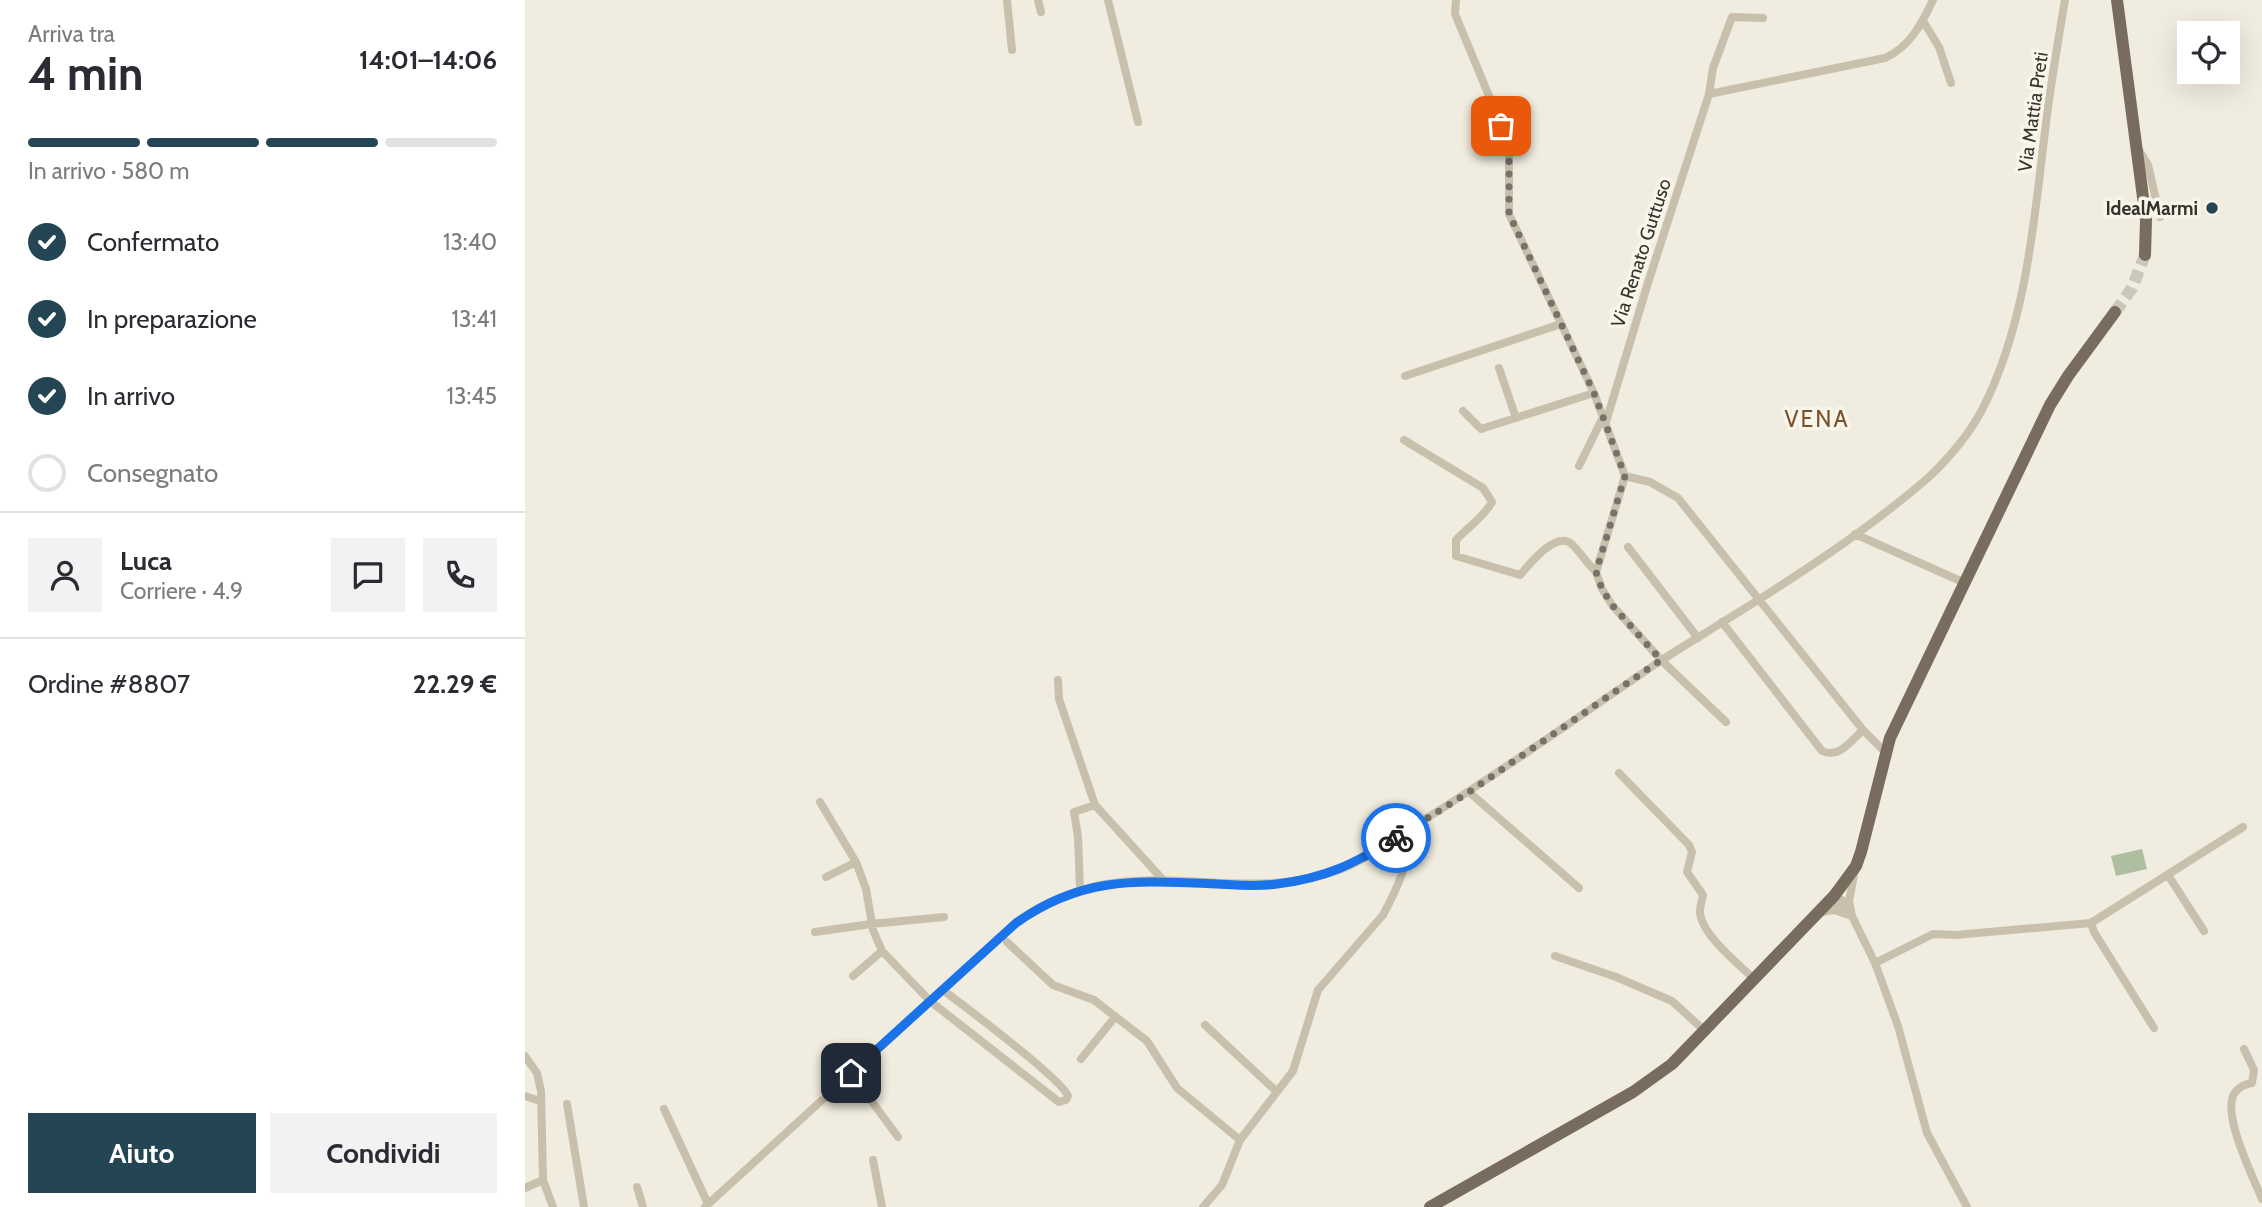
<!DOCTYPE html>
<html lang="it">
<meta charset="utf-8">
<style>
body{margin:0;font-family:Cabin,sans-serif;background:#f2f2f3;color:#2b2b33;height:100vh;display:flex;flex-direction:column;font-size:26px;white-space:nowrap}
*{box-sizing:border-box;margin:0}
p{font-size:23px;color:#7c7c81}
.icon{flex:none;width:38px;height:38px;fill:none;stroke:currentColor;stroke-width:2;stroke-linecap:round;stroke-linejoin:round}
.map{position:relative;flex:1;overflow:hidden}
.drawer{display:flex;flex-direction:column;background:#fff;width:525px}
.drawer>*{flex:none}
.fabs{position:absolute;left:1652px;top:21px;display:grid;gap:14px}
.fabs a{display:grid;place-items:center;width:63px;height:63px;border-radius:0px;background:#fff;box-shadow:0 7px 28px #0002;font-size:35px}
.pin{position:absolute;display:grid;place-items:center;width:60px;height:60px;color:#fff;margin:-30px;border-radius:14px;box-shadow:0 4px 10px #0006}
.courier{position:absolute;display:grid;place-items:center;width:70px;height:70px;margin:-35px;border:5px solid #1a73e8;border-radius:50%;background:#fff;color:#222;box-shadow:0 2px 9px #0007}
.summary em{font-style:normal;font-weight:800}
.summary div{display:flex;flex-direction:column-reverse}
.summary{display:flex;align-items:center;justify-content:space-between;height:119px;padding:0 28px}
h1{font-size:46px;font-weight:800;line-height:52px}
.bar{display:grid;grid-template-columns:repeat(4,1fr);gap:10px 7px;align-content:center;height:84px;padding:0 28px}
.bar i{height:9px;border-radius:5px;background:#e1e1e2}
.bar .selected{background:#244654}
.bar p{grid-column:span 4}
.line{display:flex;align-items:center;gap:18px;padding:0 28px;border-top:2px solid #e1e1e2}
.line div{flex:1}
.round{display:grid;place-items:center;flex:none;width:74px;height:74px;border-radius:0px;background:#f2f2f3}
ol{padding:0 28px;list-style:none}
li{display:flex;align-items:center;gap:21px;height:77px}
li p{margin-inline-start:auto}
li .icon{padding:7px;border-radius:50%;background:#244654;color:#fff;stroke-width:4}
li:last-child{color:#7c7c81}
li i{width:38px;height:38px;border:4px solid #e1e1e2;border-radius:50%}
.primary-button{display:flex;gap:14px;margin-top:auto;padding:14px 28px}
.primary-button a{flex:1;height:80px;border-radius:0px;background:#244654;color:#fff;font-size:28px;font-weight:800;line-height:80px;text-align:center}
.primary-button a+a{background:#f2f2f3;color:#2b2b33}
main{display:flex;flex:1;min-height:0}
.map>svg:first-child{display:block}
.green{fill:#adbea1}
.lines{fill:none;stroke-linecap:round;stroke-linejoin:round}
.primary-tunnel{stroke:#cbc7bb;stroke-width:12;stroke-dasharray:12 6;stroke-linecap:butt}
.minor{stroke:#c8bfac;stroke-width:8}
.primary{stroke:#776c5d;stroke-width:12}
.done{stroke:#777269;stroke-width:7;stroke-dasharray:0 12.6}
.route{stroke:#1a73e8;stroke-width:9}
.poi-dot{fill:#244654;stroke:#f8f5eb;stroke-width:2.5}
.labels{text-anchor:middle;dominant-baseline:central;stroke-width:7;stroke-linejoin:round;paint-order:stroke}
.street-label{font-size:19px;fill:#36312a;stroke:#f8f5eb}
.poi-label{font-size:19px;font-weight:bold;fill:#36312a;stroke:#f8f5eb;text-anchor:end}
.quarter-label{font-size:23px;letter-spacing:2px;fill:#7d522b;stroke:#f8f5eb}
</style>
<main>
<section class="drawer">
<div class="summary"><div><h1>4 min</h1><p>Arriva tra</p></div><em>14:01–14:06</em></div>
<div class="bar"><i class="selected"></i><i class="selected"></i><i class="selected"></i><i></i><p>In arrivo · 580 m</p></div>
<ol>
<li><svg class="icon" aria-label="check" viewBox="0 0 24 24"><path d="M5 12l5 5 9-10"/></svg>Confermato<p>13:40</p></li>
<li><svg class="icon" aria-label="check" viewBox="0 0 24 24"><path d="M5 12l5 5 9-10"/></svg>In preparazione<p>13:41</p></li>
<li><svg class="icon" aria-label="check" viewBox="0 0 24 24"><path d="M5 12l5 5 9-10"/></svg>In arrivo<p>13:45</p></li>
<li><i></i>Consegnato</li>
</ol>
<div class="line" style="height:126px"><a class="round"><svg class="icon" aria-label="person" viewBox="0 0 24 24"><circle cx="12" cy="8" r="4"/><path d="M4 21q1-7 8-7t8 7"/></svg></a><div><b>Luca</b><p>Corriere · 4.9</p></div><a class="round"><svg class="icon" aria-label="chat" viewBox="0 0 24 24"><path d="M4 5h16v11H9l-5 4z"/></svg></a><a class="round"><svg class="icon" aria-label="phone" viewBox="0 0 24 24"><path d="M5 4h4l2 5-3 2q2 4 5 5l2-3 5 2v4C11 20 4 13 5 4z"/></svg></a></div>
<div class="line" style="height:91px"><div>Ordine #8807</div><b>22.29 €</b></div>
<div class="primary-button"><a>Aiuto</a><a>Condividi</a></div>
</section>
<div class="map">
<svg width="1737" height="1207" viewBox="0 0 1737 1207">
<rect width="100%" height="100%" fill="#f0ecdf"/>
<path class="green" d="M1617 849 1622 869 1591 876 1586 856Z"/>
<g class="lines">
<path class="primary-tunnel" d="M1590 312 1607 288 1620 255"/>
<path class="minor" d="M482 0 487 50
M513 0 516 12
M583 0 613 122
M931 0 930 14 984 144V214L1069 393 1100 476 1071 572 1077 589 1087 605 1136 660 1201 722
M1398 21 1414 47 1426 83
M1184 94 1360 58C1385 47 1397 23 1408 0
M1614 150 1623 165 1635 217
M974 368 991 418
M880 376 1036 324
M938 411 956 429 1069 393
M1081 422 1122 286 1184 94 1188 68 1207 17 1238 18
M879 440 958 488 967 502C958 518 943 527 931 540V556L995 575C1004 565 1028 534 1044 542 1050 545 1064 566 1071 572
M1054 466 1078 417
M1100 476 1125 482 1153 498 1338 730 1361 753
M1330 534 1440 583
M1103 547 1173 638
M1197 622 1297 751C1314 759 1326 741 1338 730
M533 680 534 699 570 805 639 881
M1094 773 1164 845 1167 852 1162 872 1178 895C1177 900 1175 906 1175 911 1175 934 1214 964 1230 980
M944 792 1054 888
M295 802 331 862 341 889 348 930 357 951 405 1001 534 1102 541 1100 543 1096C537 1079 439 1006 418 990
M1643 875 1679 931
M301 877 331 862
M555 890 553 837 549 812 570 805
M1318 911 1312 906 1309 896 1319 901 1325 909
M1296 912 1309 910 1327 916 1324 901 1330 870
M1327 916 1350 963 1373 1026 1402 1133 1442 1207
M1566 923 1569 932 1629 1028
M290 932 346 924 419 917
M482 942 528 985 569 1000 622 1041 652 1088 715 1140
M1030 956 1091 977 1147 1001 1181 1032
M1350 963 1408 934 1430 935 1566 923 1718 827
M328 976 357 951
M680 1025 752 1092
M1719 1049 1729 1070 1727 1083C1719 1085 1714 1086 1709 1094 1697 1115 1728 1177 1737 1199
M0 1056 12 1073 16 1091 18 1180 28 1207
M556 1059 590 1017
M326 1073 373 1137
M0 1096 15 1101
M42 1104 59 1207
M139 1109 183 1204
M348 1160 357 1207
M112 1187 118 1207
M0 1188 18 1180
M180 1207 491 923C517 905 545 891 576 885 654 870 728 898 808 872 842 861 872 837 902 818 979 770 1053 717 1128 666 1151 650 1176 636 1201 620 1269 578 1343 530 1404 477 1424 458 1444 434 1457 410 1502 322 1509 220 1521 123 1526 82 1533 41 1540 0
M678 1207 697 1185 715 1140 768 1071 793 990 858 915C872 889 886 859 885 829"/>
<path class="primary" d="M1592 0 1621 220 1620 255
M905 1207 1108 1092 1147 1064 1309 896 1331 866 1336 852 1365 738 1525 405 1543 376 1590 312"/>
</g>
<g class="lines">
<path class="done" d="M871 838 944 792 1136 660 1087 605 1077 589 1071 572 1100 476 1069 393 984 214V144L976 126"/>
<path class="route" d="M326 1073 491 923C559 875 614 881 692 884 712 885 732 887 752 884 801 878 829 864 871 838"/>
</g>
<circle class="poi-dot" cx="1687" cy="208" r="7"/>
<g class="labels">
<g class="street-label">
<text transform="translate(1508 112) rotate(-82)">Via Mattia Preti</text>
<text transform="translate(1116 253) rotate(-72)">Via Renato Guttuso</text>
</g>
<g class="poi-label">
<text x="1673" y="208">IdealMarmi</text>
</g>
<g class="quarter-label">
<text x="1292" y="419">VENA</text>
</g>
</g>
</svg>
<div class="fabs">
<a><svg class="icon" aria-label="locate" viewBox="0 0 24 24"><circle cx="12" cy="12" r="6"/><path d="M12 2v4M12 18v4M2 12h4M18 12h4"/></svg></a>
</div>
<div class="pin" style="left:976px;top:126px;background:#ea580c"><svg class="icon" aria-label="bag" viewBox="0 0 24 24"><path d="M5 8h14l-1 12H6zM9 8a3 3 0 0 1 6 0"/></svg></div>
<div class="pin" style="left:326px;top:1073px;background:#1f2937"><svg class="icon" aria-label="home" viewBox="0 0 24 24"><path d="M3 11l9-7 9 7M6 9v11h12V9"/></svg></div>
<div class="courier" style="left:871px;top:838px"><svg class="icon" aria-label="bike" viewBox="0 0 24 24"><circle cx="6" cy="16" r="4"/><circle cx="18" cy="16" r="4"/><path d="M6 16l4-8h5l3 8M10 8l3 8H6M13 5h3"/></svg></div>
</div>
</main>
